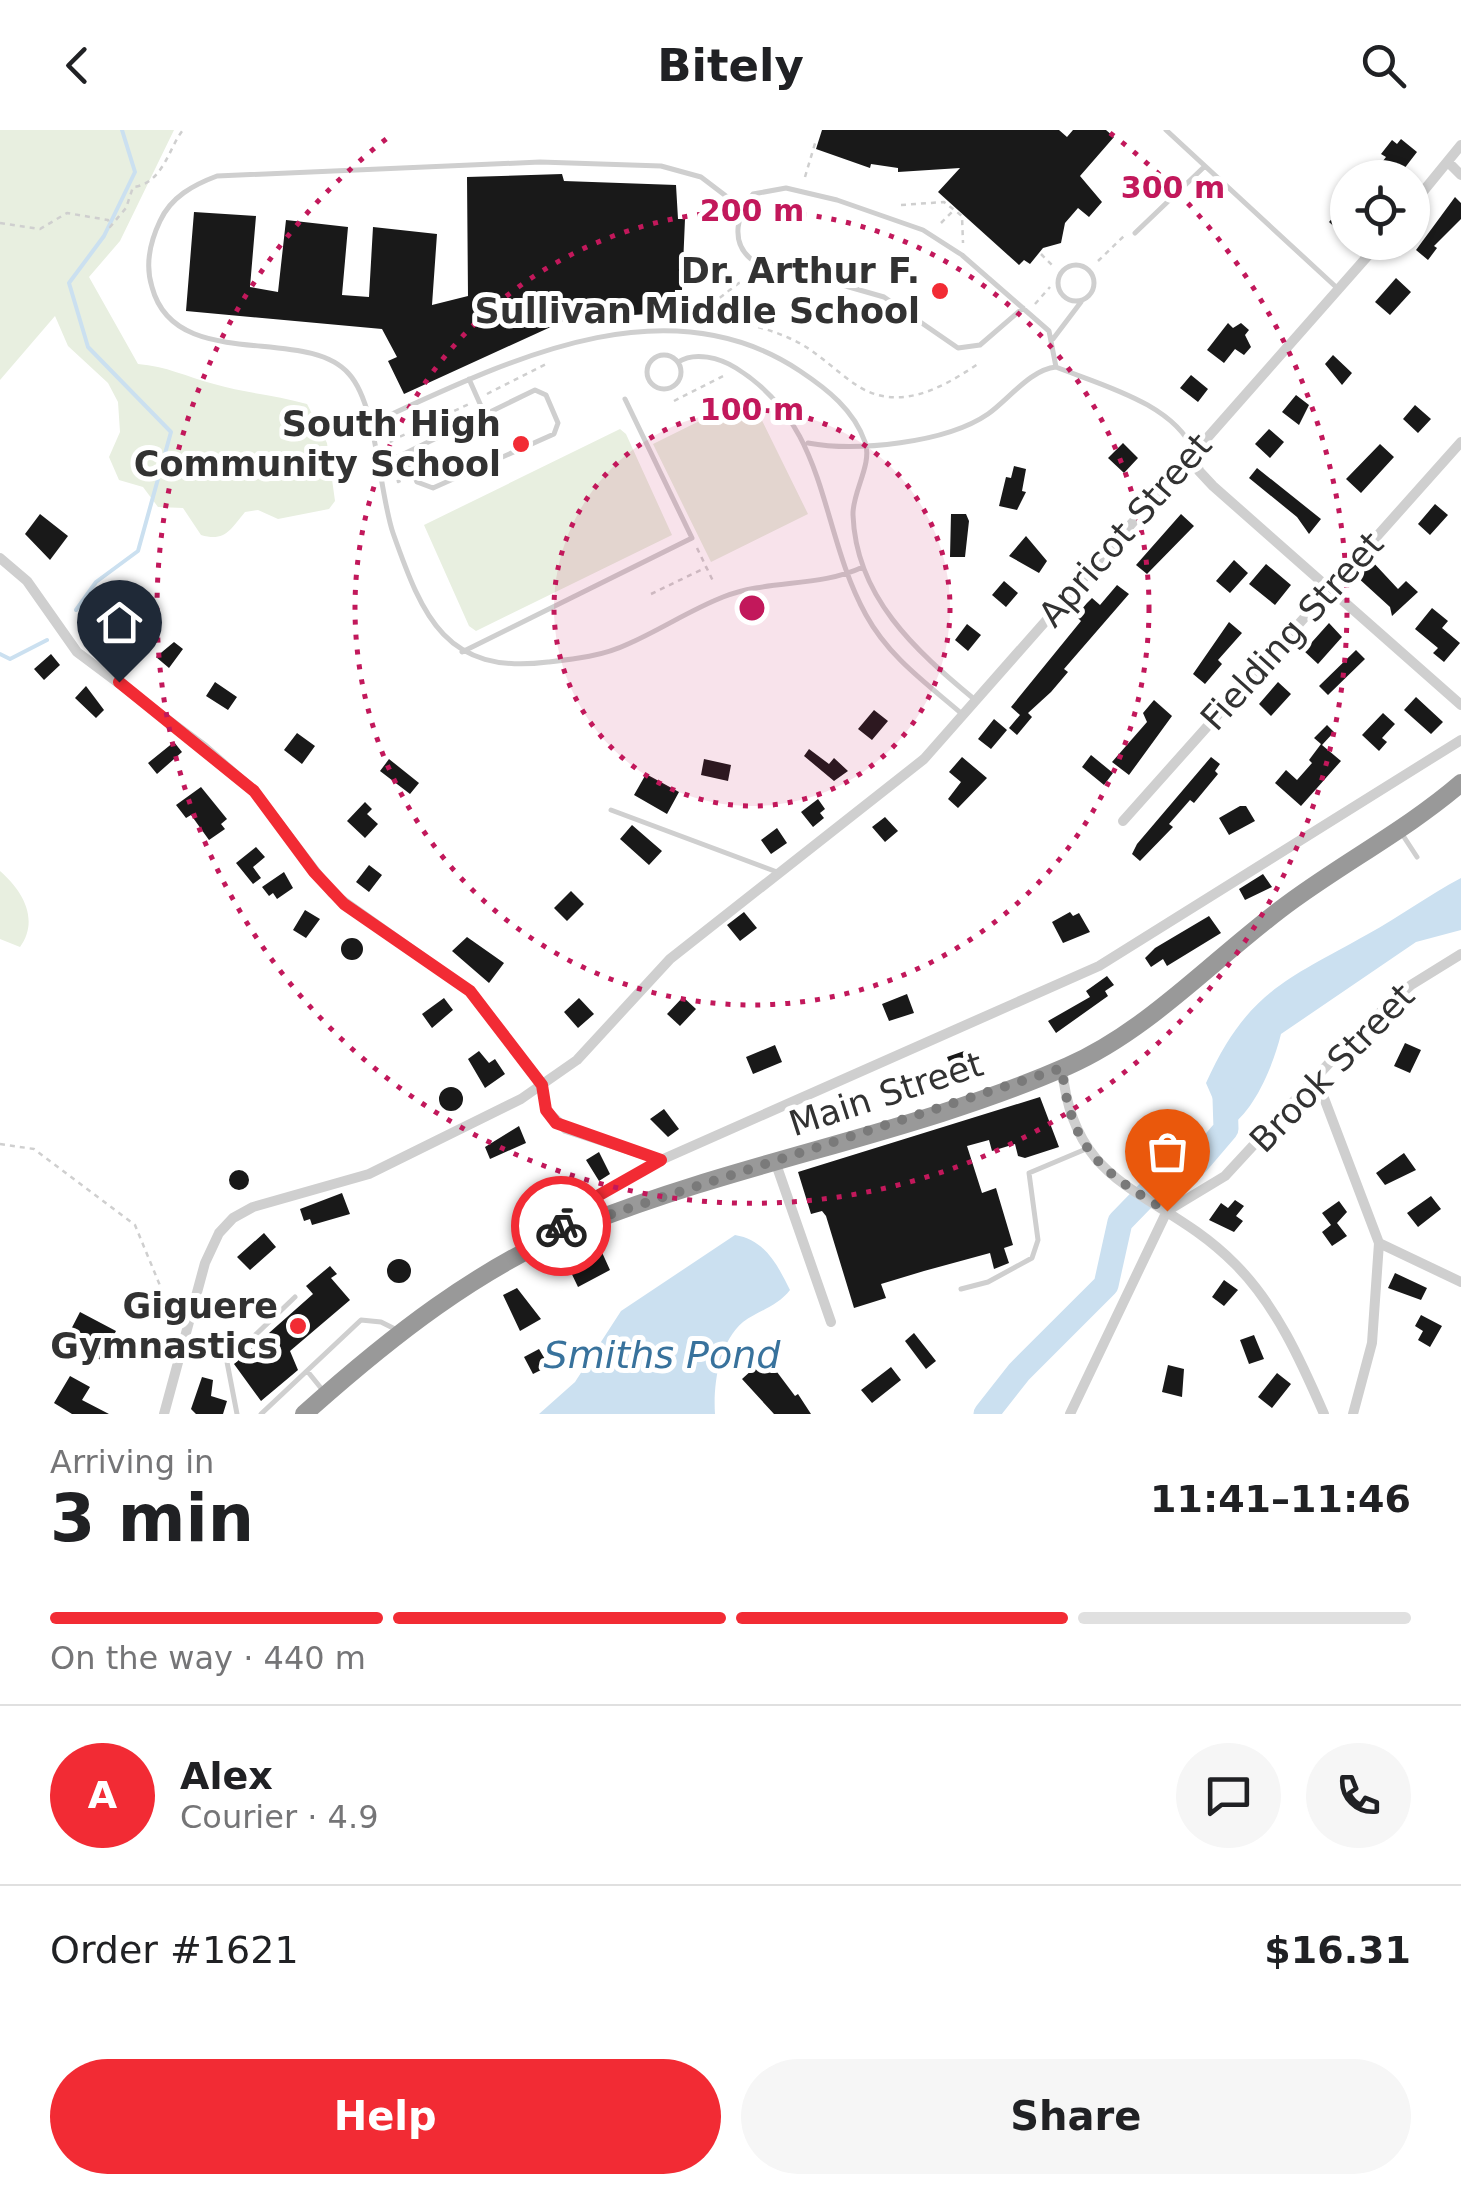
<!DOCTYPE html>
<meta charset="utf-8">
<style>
body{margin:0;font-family:"DejaVu Sans",sans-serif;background:#f6f6f6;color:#202124;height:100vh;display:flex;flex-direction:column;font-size:38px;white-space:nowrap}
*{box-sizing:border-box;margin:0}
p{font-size:32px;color:#757577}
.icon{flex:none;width:55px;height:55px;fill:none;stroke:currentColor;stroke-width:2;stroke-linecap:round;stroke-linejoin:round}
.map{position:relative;height:1284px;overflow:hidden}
.details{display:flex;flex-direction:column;background:#fff;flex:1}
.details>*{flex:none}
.tools{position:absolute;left:1330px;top:30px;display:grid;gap:20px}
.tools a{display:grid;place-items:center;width:100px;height:100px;border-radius:50%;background:#fff;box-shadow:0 2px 8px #0004;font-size:50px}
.pin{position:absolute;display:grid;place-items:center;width:85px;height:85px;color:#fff;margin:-102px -42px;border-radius:50% 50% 50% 0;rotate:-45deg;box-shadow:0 0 10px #0007}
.pin .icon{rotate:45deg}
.courier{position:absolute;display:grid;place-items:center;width:100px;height:100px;margin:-50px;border:8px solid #f22b34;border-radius:50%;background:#fff;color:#222;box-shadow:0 2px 12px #0007}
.head em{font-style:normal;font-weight:700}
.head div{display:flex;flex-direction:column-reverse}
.head{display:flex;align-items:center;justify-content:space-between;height:170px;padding:0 50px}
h1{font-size:65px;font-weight:700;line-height:75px}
.bar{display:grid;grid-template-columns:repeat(4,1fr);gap:15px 10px;align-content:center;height:120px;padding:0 50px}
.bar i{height:12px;border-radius:8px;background:#e0e0e0}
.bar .active{background:#f22b34}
.bar p{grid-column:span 4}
.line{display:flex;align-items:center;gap:25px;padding:0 50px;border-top:2px solid #e0e0e0}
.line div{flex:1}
.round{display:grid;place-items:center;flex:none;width:105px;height:105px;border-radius:52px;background:#f6f6f6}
.button{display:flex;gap:20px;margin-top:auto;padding:20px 50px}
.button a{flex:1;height:115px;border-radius:60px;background:#f22b34;color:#fff;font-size:40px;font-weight:700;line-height:115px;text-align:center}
.button a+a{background:#f6f6f6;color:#202124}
header{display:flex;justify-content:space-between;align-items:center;height:130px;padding:0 50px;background:#fff;font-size:45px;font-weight:700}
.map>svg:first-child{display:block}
.green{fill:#e8efe0}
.water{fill:#cbe0f0}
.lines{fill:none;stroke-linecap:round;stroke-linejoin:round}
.stream{stroke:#cbe0f0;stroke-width:4}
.river{stroke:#cbe0f0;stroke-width:25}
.building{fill:#191919}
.path{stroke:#cfcfcf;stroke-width:2.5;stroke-dasharray:5 5;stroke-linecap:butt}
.lane{stroke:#cfcfcf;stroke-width:5}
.street{stroke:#cfcfcf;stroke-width:10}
.highway{stroke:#999;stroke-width:18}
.done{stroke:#7a7a7a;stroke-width:10;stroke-dasharray:0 18}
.route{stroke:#f22b34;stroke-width:12}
.ring{fill:none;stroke:#c2185b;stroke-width:5;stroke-dasharray:5 10}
.poi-dot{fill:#f22b34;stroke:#fff;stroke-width:4}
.labels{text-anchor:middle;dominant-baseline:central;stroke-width:10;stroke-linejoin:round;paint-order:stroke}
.poi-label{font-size:35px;font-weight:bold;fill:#323232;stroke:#fff;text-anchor:end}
.street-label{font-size:35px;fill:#323232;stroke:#fff}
.water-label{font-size:38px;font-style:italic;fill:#38729c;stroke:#fff}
.centre{fill:#c2185b;stroke:#fff;stroke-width:5}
.ring-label{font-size:30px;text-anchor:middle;font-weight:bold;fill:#c2185b;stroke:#fff;stroke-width:10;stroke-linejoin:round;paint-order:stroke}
</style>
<header><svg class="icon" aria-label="back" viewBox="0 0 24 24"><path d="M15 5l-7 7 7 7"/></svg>Bitely<svg class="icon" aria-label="search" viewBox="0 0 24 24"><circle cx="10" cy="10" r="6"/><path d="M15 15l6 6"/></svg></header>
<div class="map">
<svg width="1461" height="1284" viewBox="0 0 1461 1284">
<rect width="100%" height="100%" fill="#fff"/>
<path class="green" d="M0 0H174L120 111 89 147 138 234C166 236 187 247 214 254 244 263 276 265 307 274L327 313 335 371 329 379 278 389 258 380 245 382C230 400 225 412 201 405L183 378 158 377 143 357 119 350 109 327 120 302 118 272 108 253 68 216 55 186 0 250Z
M750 266 808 384 711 432 653 314Z
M620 299 626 304 672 405 476 501 469 496 424 395Z
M0 741C22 760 40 789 20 817L0 809Z"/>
<path class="water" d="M1461 748V800L1416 812 1281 904C1273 936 1254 983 1226 999L1206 953C1247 862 1286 850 1368 804 1399 787 1429 765 1461 748Z
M735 1105C765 1110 777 1134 790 1160 778 1176 758 1181 743 1192 719 1212 713 1255 715 1284H539L575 1252 621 1181Z"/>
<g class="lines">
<path class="stream" d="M76 480 96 452 138 421 171 302 88 217 69 153 104 106 135 42 122 0
M0 524 10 529 47 510"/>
<path class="river" d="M986 1284 1019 1242 1106 1155 1120 1092 1154 1057 1197 1033 1226 999 1225 968"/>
</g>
<path class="building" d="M822 0H1059L1067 7 1073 0H1106L1114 7 1080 46 1102 72 1089 87 1078 78 1065 93 1061 113 1043 118 1030 134 1024 130 1019 135 938 62 960 38 898 42V38L871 34 870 38 816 19Z
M1401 9 1417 22 1397 48H1370L1386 27 1381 24 1392 10 1397 14Z
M562 44 564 51 676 55 678 89H685L682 160H675L674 182 566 190 404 264 388 231 397 227 382 199 186 181 194 82 256 86 250 157 278 162 286 90 348 97 342 165 369 167 373 97 437 104 432 175 468 166 467 47Z
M1455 67 1461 73V89L1434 116 1437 118 1428 130 1416 120Z
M1348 71V109L1329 92Z
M1396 148 1411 162 1390 185 1375 172Z
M1228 193 1233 198 1241 193 1249 200 1245 205 1251 217 1244 225 1235 219 1224 233 1207 220Z
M1333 225 1352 243 1342 255 1325 234Z
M1191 245 1208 259 1198 272 1180 258Z
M1296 265 1309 275 1299 295 1282 282Z
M1415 275 1431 289 1418 303 1403 289Z
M1269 299 1284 312 1270 328 1255 314Z
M1123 313 1138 328 1124 343 1108 328Z
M1380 314 1394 327 1361 363 1346 349Z
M1014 336 1026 339 1022 361 1026 362 1017 380 999 376 1006 347 1011 348Z
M1257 338 1321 389 1309 404 1297 387 1249 348Z
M1435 374 1448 385 1430 405 1418 394Z
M40 384 68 406 50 430 25 404Z
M951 384H966L969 391 965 427H950Z
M1181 384 1194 396 1147 444 1136 435Z
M1026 406 1047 431 1039 443 1009 426Z
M1234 430 1248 443 1230 463 1216 451Z
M1371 430 1398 459 1406 451 1418 462 1392 486 1390 477 1356 446Z
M1266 434 1291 455 1275 475 1249 454Z
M1004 451 1018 463 1006 477 992 465Z
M1117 455 1129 464 1064 539 1068 542 1051 562 1028 583 1032 587 1017 605 1009 598 1020 585 1011 577 1081 491 1076 486 1087 473 1092 468 1100 475Z
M1432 478 1448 491 1442 498 1460 513 1444 532 1433 523 1438 518 1415 499Z
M1229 492 1242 503 1218 530 1222 534 1205 554 1193 544Z
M1329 493 1342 507 1318 534 1304 521Z
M967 494 981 505 968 521 955 510Z
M174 512 183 519 169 538 156 527Z
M1356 520 1365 529 1328 565 1319 556Z
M51 524 60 535 44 550 34 539Z
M215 552 237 567 228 580 206 566Z
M1278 552 1291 564 1271 586 1259 574Z
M86 556 104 580 96 588 75 568Z
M1416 567 1443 592 1431 604 1404 580Z
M1154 570 1172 586 1129 645 1112 632 1147 592 1143 583Z
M874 580 888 591 872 610 858 599Z
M1383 583 1395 594 1382 608 1387 612 1379 621 1362 605Z
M994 589 1007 600 991 619 978 609Z
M1327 595 1334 602 1322 615 1341 631 1301 676 1275 653 1286 640 1297 650 1312 633 1309 630 1321 614 1314 608Z
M297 603 315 616 302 634 284 620Z
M174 612 182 622 157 644 148 633Z
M809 619 829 634 834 628 848 641 834 651 804 626Z
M1091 625 1113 643 1104 655 1082 637Z
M962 627 987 648 958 678 948 669 961 652 949 642Z
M1211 627 1220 634 1215 641 1218 644 1194 673 1190 670 1169 694 1173 697 1140 731 1132 724 1137 714Z
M389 629 419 653 410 664 380 641Z
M704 629 731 635 728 651 701 645Z
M646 644 679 662 667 684 634 665Z
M201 657 227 689 221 694 225 699 209 710 191 685 186 688 176 675Z
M818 669 825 679 820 683 824 688 813 697 801 682Z
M365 672 372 679 367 684 378 694 365 708 347 691Z
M1240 676H1246L1255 691 1229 705 1219 688Z
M885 687 898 701 885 712 872 697Z
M632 695 662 721 649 735 620 709Z
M777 698 787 713 771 724 761 710Z
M256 717 265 727 253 737 261 748 253 754 236 733Z
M369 735 382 745 369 762 356 752Z
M284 742 293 758 277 769 273 763 269 766 262 757Z
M1263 744 1272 757 1245 770 1239 759Z
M571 761 584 774 567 791 554 778Z
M305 780 320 789 306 808 293 800Z
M744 782 757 798 740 811 727 795Z
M1070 782 1073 786 1079 783 1090 802 1063 813 1052 792Z
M1209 786 1221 803 1167 836 1163 829 1151 837 1145 828 1155 818Z
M467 807 504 833 489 853 452 821Z
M341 819a11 11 0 1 1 22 0a11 11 0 1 1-22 0Z
M1107 846 1114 855 1105 861 1108 866 1056 903 1048 891 1090 867 1086 861Z
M907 864 914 883 889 891 882 874Z
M683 867 696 879 680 896 667 884Z
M444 868 453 880 432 898 422 884Z
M579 868 594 884 578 898 564 882Z
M1405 913 1421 920 1410 943 1394 936Z
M775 915 782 932 753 944 746 927Z
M967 920 972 934 953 942 947 927Z
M479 921 489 933 495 929 505 944 485 958 468 929Z
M439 969a12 12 0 1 1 24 0a12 12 0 1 1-24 0Z
M1040 967 1059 1017 1025 1028 1018 1026 1015 1014 992 1021 989 1010 967 1016 982 1063 996 1058 1013 1115 1004 1118 1009 1133 994 1139 990 1123 924 1141 881 1154 886 1168 854 1178 826 1086 822 1081 811 1084 798 1042Z
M664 979 679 999 668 1007 650 989Z
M519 996 526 1013 490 1029 485 1017Z
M599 1022 610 1044 599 1051 586 1030Z
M1404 1023 1416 1040 1385 1055 1376 1043Z
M229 1050a10 10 0 1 1 20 0a10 10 0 1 1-20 0Z
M342 1063 350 1084 312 1095 310 1089 304 1091 300 1079Z
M1431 1066 1441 1079 1418 1097 1407 1083Z
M1235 1070 1244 1076 1236 1086 1243 1091 1234 1102 1209 1090 1221 1073 1228 1078Z
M1339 1071 1347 1082 1337 1093 1347 1106 1332 1116 1322 1102 1331 1095 1322 1083Z
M264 1103 276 1117 250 1140 237 1127Z
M600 1118 610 1140 578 1157 567 1134Z
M387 1141a12 12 0 1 1 24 0a12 12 0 1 1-24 0Z
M330 1136 337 1144 331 1148 350 1170 290 1221 298 1240 261 1271 234 1234 313 1164 306 1156Z
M1395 1143 1427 1158 1421 1170 1388 1158Z
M1224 1150 1238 1160 1224 1176 1212 1167Z
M517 1158 541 1189 520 1201 503 1165Z
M80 1182 116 1201 101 1230 65 1211Z
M1421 1185 1442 1196 1430 1217 1418 1210 1423 1201 1415 1196Z
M914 1203 936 1231 926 1239 905 1211Z
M1254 1205 1264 1229 1249 1234 1240 1210Z
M539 1219 549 1236 533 1244 524 1227Z
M763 1230 769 1237 771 1234 795 1266 798 1264 811 1284H774L742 1249Z
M1168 1235 1184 1239 1182 1267 1162 1262Z
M891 1237 901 1250 872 1273 861 1260Z
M1277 1243 1291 1254 1272 1278 1258 1267Z
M70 1246 90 1257 82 1270 109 1284H72L54 1273Z
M202 1247 213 1250 211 1266 227 1271 223 1284H196L191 1279Z"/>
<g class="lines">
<path class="path" d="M805 47 816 10
M901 75 944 72 962 86 963 113
M0 93 40 99 67 83 108 90 110 97 126 78 133 57C163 54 169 17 183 0
M941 93 954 80
M1041 124 1052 135
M1098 131 1124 106
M1035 174 1050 157
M696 186 739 153 769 145
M669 187C709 187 751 191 789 208 813 218 831 237 852 252 895 284 939 260 978 234
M487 264 548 233
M674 271 727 244
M388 298 393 321
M391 311 471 273
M396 340 398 352 405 349
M697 418 713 451
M651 464 707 437
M0 1014 34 1019 135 1095 175 1192"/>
<path class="lane" d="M1166 0 1336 157
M743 79 701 47 661 36 540 32 217 46C193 55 171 67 160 91 150 112 145 135 152 157 175 244 306 194 349 244 377 275 379 362 393 403 423 488 446 545 548 532 575 529 603 526 628 514 660 500 690 480 723 467 768 449 818 458 863 437
M1135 103 1204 37
M1058 153a18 18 0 1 1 36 0a18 18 0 1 1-36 0Z
M1023 178 980 215 958 218 884 167 751 129C730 112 737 83 753 64L786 58 837 70 923 100 962 125 1049 201 1056 237
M1053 209 1081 172
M647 242a17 17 0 1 1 34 0a17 17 0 1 1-34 0Z
M678 232C695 221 720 228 736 238 830 296 818 398 866 485 889 527 926 553 962 584
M469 249 485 285
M370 294C500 235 663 149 800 241 827 259 854 280 865 312 873 334 852 362 853 385 856 467 915 520 974 569
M808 313C856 322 946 313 988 284 1008 270 1031 239 1056 237 1101 255 1175 274 1194 322
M379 336 535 260 546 265 558 293 554 304 433 358 417 352 406 326
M462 522 692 408 625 269
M611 680 777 742
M1402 704 1417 727
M961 1159 988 1152 1032 1128 1038 1110 1029 1043 1086 1019
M308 1242 325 1263
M237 1284 227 1232 295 1167
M261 1284 361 1190 381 1192 397 1200"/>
<path class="street" d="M1448 32 1461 45
M1412 75 1461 15
M1194 322 1199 341 1213 356 1461 575
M0 428 27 451 77 522 204 617 254 661 332 763 470 861 542 955 546 980 566 999 661 1030
M1123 691 1461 312
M1062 938C1074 1064 1160 1058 1235 1134 1276 1175 1301 1231 1324 1284
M1316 947 1379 1113 1372 1213 1353 1284
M776 1034 831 1192
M555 1103 596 1066 661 1030 1099 836 1461 610
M1379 1113 1461 1152
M164 1284 205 1133 219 1103 233 1088 253 1077 369 1044 521 969 577 930 670 829 924 629 1380 112
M1070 1284 1167 1081 1225 1046 1356 904 1411 855 1461 824"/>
<path class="highway" d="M304 1284C388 1209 479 1136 585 1094 742 1031 913 1004 1068 936 1152 899 1219 823 1293 770 1348 730 1410 697 1461 653"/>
</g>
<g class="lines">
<path class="done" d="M561 1096 547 1111 614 1083 1062 938C1070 1018 1101 1042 1167 1081"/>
<path class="route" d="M119 552 254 661 314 742 344 774 470 861 542 955 546 980 556 993 661 1030 594 1068 561 1096"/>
</g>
<circle cx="752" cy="478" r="198" fill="#c2185b" fill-opacity=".12"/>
<g class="ring">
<circle cx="752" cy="478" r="198"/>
<circle cx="752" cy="478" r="397"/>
<path d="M1110 3A595 595 0 1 1 394 3"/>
</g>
<g class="poi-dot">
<circle cx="940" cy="161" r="10"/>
<circle cx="521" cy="314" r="10"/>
<circle cx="298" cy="1196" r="10"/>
</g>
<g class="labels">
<g class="poi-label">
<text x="920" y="141">Dr. Arthur F.<tspan x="920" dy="40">Sullivan Middle School</tspan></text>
<text x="501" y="294">South High<tspan x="501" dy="40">Community School</tspan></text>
<text x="278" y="1176">Giguere<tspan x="278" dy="40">Gymnastics</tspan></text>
</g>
<g class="street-label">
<text transform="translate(1125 400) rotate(-49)">Apricot Street</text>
<text transform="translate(1292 501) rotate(-48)">Fielding Street</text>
<text transform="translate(1332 938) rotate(-46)">Brook Street</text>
<text transform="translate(886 964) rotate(-18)">Main Street</text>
</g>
<g class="water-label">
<text x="662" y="1225">Smiths Pond</text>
</g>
</g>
<circle cx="752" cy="478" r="15" class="centre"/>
<g class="ring-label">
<text x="1173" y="68">300 m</text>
<text x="752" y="91">200 m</text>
<text x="752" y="290">100 m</text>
</g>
</svg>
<div class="tools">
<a><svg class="icon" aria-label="locate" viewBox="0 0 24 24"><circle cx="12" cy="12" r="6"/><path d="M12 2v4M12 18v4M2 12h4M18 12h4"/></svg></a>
</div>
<div class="pin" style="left:1167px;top:1081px;background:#ea580c"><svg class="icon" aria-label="bag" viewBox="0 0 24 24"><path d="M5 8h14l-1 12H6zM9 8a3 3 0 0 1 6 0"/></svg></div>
<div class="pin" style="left:119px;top:552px;background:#1f2937"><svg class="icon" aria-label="home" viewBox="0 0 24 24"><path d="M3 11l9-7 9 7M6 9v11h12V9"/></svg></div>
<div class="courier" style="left:561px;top:1096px"><svg class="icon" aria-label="bike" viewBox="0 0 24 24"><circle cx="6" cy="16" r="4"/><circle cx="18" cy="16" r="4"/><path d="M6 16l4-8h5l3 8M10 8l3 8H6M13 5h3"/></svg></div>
</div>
<section class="details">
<div class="head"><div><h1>3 min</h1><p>Arriving in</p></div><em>11:41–11:46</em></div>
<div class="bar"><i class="active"></i><i class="active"></i><i class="active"></i><i></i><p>On the way · 440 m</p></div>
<div class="line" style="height:180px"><b class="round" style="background:#f22b34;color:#fff">A</b><div><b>Alex</b><p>Courier · 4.9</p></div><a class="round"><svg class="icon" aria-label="chat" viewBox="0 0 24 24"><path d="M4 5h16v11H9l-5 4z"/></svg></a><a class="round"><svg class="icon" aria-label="phone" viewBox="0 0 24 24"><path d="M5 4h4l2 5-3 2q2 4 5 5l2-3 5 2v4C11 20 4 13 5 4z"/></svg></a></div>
<div class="line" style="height:130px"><div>Order #1621</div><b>$16.31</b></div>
<div class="button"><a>Help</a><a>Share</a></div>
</section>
